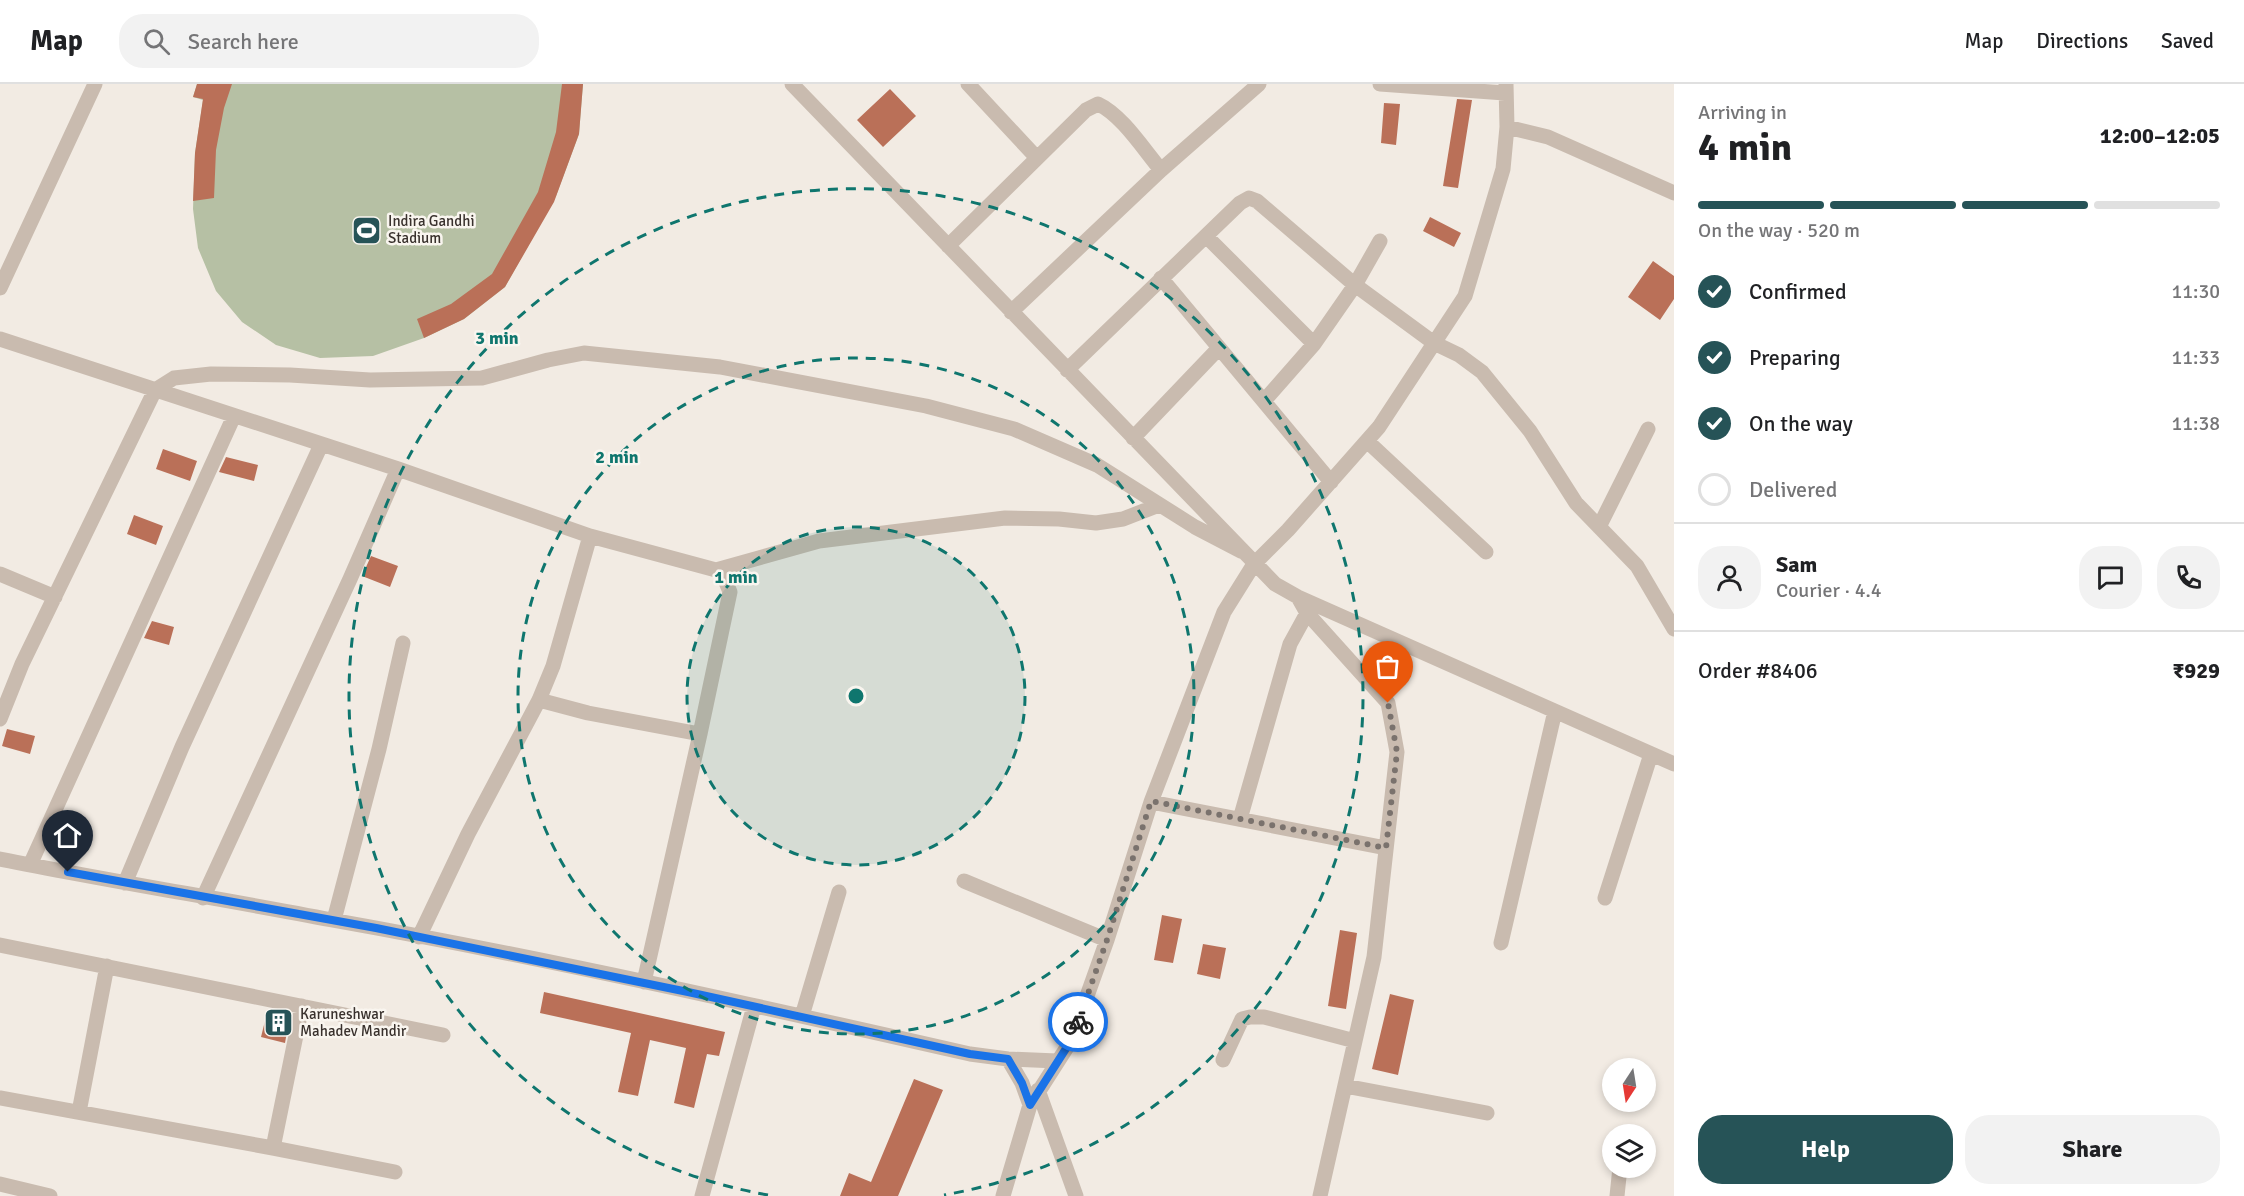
<!DOCTYPE html>
<meta charset="utf-8">
<style>
body{margin:0;font-family:Signika,sans-serif;background:#f2f2f2;color:#202124;height:100vh;display:flex;flex-direction:column;font-size:22px;white-space:nowrap}
*{box-sizing:border-box;margin:0}
p{font-size:20px;color:#757577}
.icon{flex:none;width:33px;height:33px;fill:none;stroke:currentColor;stroke-width:2;stroke-linecap:round;stroke-linejoin:round}
.map{position:relative;flex:1;overflow:hidden}
.drawer{display:flex;flex-direction:column;background:#fff;width:570px}
.drawer>*{flex:none}
.needle{width:39px;rotate:192deg}
.controls{position:absolute;left:1602px;top:974px;display:grid;gap:12px}
.controls a{display:grid;place-items:center;width:54px;height:54px;border-radius:50%;background:#fff;box-shadow:0 3px 9px #0003;font-size:30px}
.pin{position:absolute;display:grid;place-items:center;width:51px;height:51px;color:#fff;margin:-62px -26px;border-radius:50% 50% 50% 0;rotate:-45deg;box-shadow:0 0 6px #0007}
.pin .icon{rotate:45deg}
.courier{position:absolute;display:grid;place-items:center;width:60px;height:60px;margin:-30px;border:4px solid #1a73e8;border-radius:50%;background:#fff;color:#222;box-shadow:0 2px 8px #0007}
.head em{font-style:normal;font-weight:700}
.head div{display:flex;flex-direction:column-reverse}
.head{display:flex;align-items:center;justify-content:space-between;height:102px;padding:0 24px}
h1{font-size:39px;font-weight:700;line-height:45px}
.bar{display:grid;grid-template-columns:repeat(4,1fr);gap:9px 6px;align-content:center;height:72px;padding:0 24px}
.bar i{height:8px;border-radius:4px;background:#e0e0e0}
.bar .on{background:#265357}
.bar p{grid-column:span 4}
.line{display:flex;align-items:center;gap:15px;padding:0 24px;border-top:2px solid #e0e0e0}
.line div{flex:1}
.round{display:grid;place-items:center;flex:none;width:63px;height:63px;border-radius:24px;background:#f2f2f2}
ol{padding:0 24px;list-style:none}
li{display:flex;align-items:center;gap:18px;height:66px}
li p{margin-inline-start:auto}
li .icon{padding:6px;border-radius:50%;background:#265357;color:#fff;stroke-width:4}
li:last-child{color:#757577}
li i{width:33px;height:33px;border:3px solid #e0e0e0;border-radius:50%}
.primary-button{display:flex;gap:12px;margin-top:auto;padding:12px 24px}
.primary-button a{flex:1;height:69px;border-radius:24px;background:#265357;color:#fff;font-size:24px;font-weight:700;line-height:69px;text-align:center}
.primary-button a+a{background:#f2f2f2;color:#202124}
header{display:flex;align-items:center;gap:36px;box-sizing:border-box;height:84px;padding:0 30px;background:#fff;border-bottom:2px solid #e0e0e0}
header strong{font-size:28px}
nav{display:flex;gap:33px;margin-inline-start:auto;font-size:21px}
.search{width:420px;height:54px;background:#f2f2f2;display:flex;align-items:center;gap:15px;box-sizing:border-box;padding:0 21px;border-radius:24px;color:#757577;font-size:22px}
main{display:flex;flex:1;min-height:0}
.map>svg:first-child{display:block}
.green{fill:#b6c0a4}
.building{fill:#ba7058}
.lines{fill:none;stroke-linecap:round;stroke-linejoin:round}
.minor{stroke:#c9bbaf;stroke-width:15}
.done{stroke:#7a726d;stroke-width:6;stroke-dasharray:0 10.8}
.route{stroke:#1a73e8;stroke-width:8}
.ring{fill:none;stroke:#0f766e;stroke-width:3;stroke-dasharray:10 8}
.labels{text-anchor:middle;dominant-baseline:central;stroke-width:5;stroke-linejoin:round;paint-order:stroke}
.poi-label{font-size:15px;fill:#39312d;stroke:#f9f5ef;text-anchor:start}
.centre{fill:#0f766e;stroke:#f9f5ef;stroke-width:3}
.ring-label{font-size:18px;text-anchor:middle;font-weight:bold;fill:#0f766e;stroke:#f9f5ef;stroke-width:5;stroke-linejoin:round;paint-order:stroke}
</style>
<header>
<strong>Map</strong>
<div class="search"><svg class="icon" aria-label="search" viewBox="0 0 24 24"><circle cx="10" cy="10" r="6"/><path d="M15 15l6 6"/></svg>Search here</div>
<nav><a>Map</a><a>Directions</a><a>Saved</a></nav>
</header>
<main>
<div class="map">
<svg width="1674" height="1112" viewBox="0 0 1674 1112">
<rect width="100%" height="100%" fill="#f2ebe3"/>
<path class="green" d="M197 0H583L579 50 556 112 505 203 464 235 424 254 373 272 320 274 276 261 242 238 216 207 198 164 193 125 195 69 203 16 193 13Z"/>
<path class="building" d="M197 0H232L224 24 216 66 214 114 193 117 195 69 203 15 193 13Z
M562 0H583L579 50 554 118 505 203 464 235 424 254 417 235 451 220 492 190 538 108 556 48Z
M890 5 916 32 883 63 857 36Z
M1457 15 1472 16 1458 104 1443 102Z
M1384 19 1400 20 1396 61 1381 59Z
M1430 133 1461 149 1454 163 1423 147Z
M1653 177 1674 192V215L1660 236 1628 213Z
M163 365 197 377 190 397 156 385Z
M226 373 258 381 254 397 219 388Z
M134 431 163 442 156 461 127 450Z
M371 472 398 482 390 503 362 492Z
M152 537 174 543 169 561 144 554Z
M7 645 35 652 30 670 2 662Z
M1162 831 1182 835 1173 879 1154 876Z
M1340 846 1357 849 1346 925 1328 922Z
M1203 860 1226 864 1220 895 1197 890Z
M544 908 725 948 719 972 707 970 694 1024 674 1019 686 964 650 956 638 1012 618 1008 631 949 540 929Z
M1390 910 1414 916 1398 991 1372 985Z
M268 925 290 930 285 959 261 953Z
M914 995 943 1006 898 1112H840L849 1089 871 1098Z"/>
<g class="lines">
<path class="minor" d="M792 0 1275 500 1298 513 1674 680
M968 0 1037 74
M1380 0 1505 9
M1507 43 1548 53 1674 109
M1206 152 1314 260
M948 162 1086 26 1098 20C1122 31 1144 66 1161 86
M1161 194 1331 398
M0 204 95 0
M1011 228 1161 86 1259 0
M0 255 398 385 590 452 716 486 723 491 730 508 700 650 644 898
M1067 286 1240 119 1249 114 1257 117 1355 201 1434 259 1459 271 1482 288 1530 347 1576 419 1637 482 1674 545
M1264 317 1314 260 1355 201 1380 157
M1133 354 1219 264
M1367 357 1486 468
M1599 443 1648 345
M716 486 819 457 1005 434 1059 435 1096 439 1123 435 1159 421
M0 490 55 513
M1298 513 1307 529 1388 619 1397 668 1374 873 1320 1112
M539 616 588 629 700 650
M0 635 22 580 155 306 174 294 211 290 290 291 370 296 482 294 548 276 584 269 720 283 926 322 1014 345 1097 381 1195 443 1241 467
M1151 718 1386 764
M1240 735 1290 560 1307 529
M0 775C110 797 222 815 332 836 546 874 758 922 970 970L1008 975 1057 977
M30 781 234 332
M964 797 1107 856
M125 799 182 663 321 361
M203 814 350 495 398 385
M1605 814 1651 670
M334 836 379 665 403 559
M419 853 468 750 539 616 553 582 590 452
M1501 859 1555 627
M0 861 443 951
M802 932 839 808
M1008 975 1022 999 1030 1021
M1223 976 1242 935 1250 933H1264L1355 957
M1345 1002 1487 1029
M1038 1006 1076 1112
M0 1014 273 1064 395 1088
M79 1028 107 882
M273 1064 302 922
M0 1100 50 1112
M702 1112 754 922
M1003 1112 1030 1021 1071 957 1107 856 1151 718 1224 528 1254 480 1288 446 1379 343 1465 212 1503 85 1507 43 1506 0
M1617 1112 1620 1083"/>
</g>
<g class="lines">
<path class="done" d="M1078 938 1107 856 1151 717 1386 764 1397 668 1388 619"/>
<path class="route" d="M68 788 376 844 688 908 970 970 1008 975 1022 999 1030 1021 1067 963 1078 938"/>
</g>
<circle cx="856" cy="612" r="169" fill="#0f766e" fill-opacity=".12"/>
<g class="ring">
<circle cx="856" cy="612" r="169"/>
<circle cx="856" cy="612" r="338"/>
<path d="M768 1111A507 507 0 1 1 944 1111"/>
</g>
<defs>
<symbol id="stadium-square" viewBox="-11 -11 22 22"><rect x="-9" y="-9" width="18" height="18" rx="4" fill="#265357" stroke="#f9f5ef"/><path d="M0-5a6.5 5 0 1 0 0 10a6.5 5 0 1 0 0-10ZM-3.5-1.8h7v3.6h-7Z" fill="#fff"/></symbol>
<symbol id="building-square" viewBox="-11 -11 22 22"><rect x="-9" y="-9" width="18" height="18" rx="4" fill="#265357" stroke="#f9f5ef"/><path d="M-4-6H4V6H1V3H-1V6H-4ZM-2.5-4.3h1.7v1.8h-1.7ZM.8-4.3h1.7v1.8H.8ZM-2.5-1h1.7V.8h-1.7ZM.8-1h1.7V.8H.8Z" fill="#fff"/></symbol>
</defs>
<g fill-rule="evenodd">
<use href="#stadium-square" x="350" y="130" width="33" height="33"/>
<use href="#building-square" x="262" y="922" width="33" height="33"/>
</g>
<g class="labels">
<g class="poi-label">
<text x="388" y="137">Indira Gandhi<tspan x="388" dy="17">Stadium</tspan></text>
<text x="300" y="930">Karuneshwar<tspan x="300" dy="17">Mahadev Mandir</tspan></text>
</g>
</g>
<circle cx="856" cy="612" r="9" class="centre"/>
<g class="ring-label">
<text x="497" y="260">3 min</text>
<text x="617" y="379">2 min</text>
<text x="736" y="499">1 min</text>
</g>
</svg>
<div class="controls">
<a><svg class="needle" viewBox="-14 -14 28 28"><path d="M0-13l5 13h-10z" fill="#e53935"/><path d="M0 13l5-13h-10z" fill="#757577"/></svg></a>
<a><svg class="icon" aria-label="layers" viewBox="0 0 24 24"><path d="M12 4l9 5-9 5-9-5zM3 14l9 5 9-5"/></svg></a>
</div>
<div class="pin" style="left:1388px;top:619px;background:#ea580c"><svg class="icon" aria-label="bag" viewBox="0 0 24 24"><path d="M5 8h14l-1 12H6zM9 8a3 3 0 0 1 6 0"/></svg></div>
<div class="pin" style="left:68px;top:788px;background:#1f2937"><svg class="icon" aria-label="home" viewBox="0 0 24 24"><path d="M3 11l9-7 9 7M6 9v11h12V9"/></svg></div>
<div class="courier" style="left:1078px;top:938px"><svg class="icon" aria-label="bike" viewBox="0 0 24 24"><circle cx="6" cy="16" r="4"/><circle cx="18" cy="16" r="4"/><path d="M6 16l4-8h5l3 8M10 8l3 8H6M13 5h3"/></svg></div>
</div>
<section class="drawer">
<div class="head"><div><h1>4 min</h1><p>Arriving in</p></div><em>12:00–12:05</em></div>
<div class="bar"><i class="on"></i><i class="on"></i><i class="on"></i><i></i><p>On the way · 520 m</p></div>
<ol>
<li><svg class="icon" aria-label="check" viewBox="0 0 24 24"><path d="M5 12l5 5 9-10"/></svg>Confirmed<p>11:30</p></li>
<li><svg class="icon" aria-label="check" viewBox="0 0 24 24"><path d="M5 12l5 5 9-10"/></svg>Preparing<p>11:33</p></li>
<li><svg class="icon" aria-label="check" viewBox="0 0 24 24"><path d="M5 12l5 5 9-10"/></svg>On the way<p>11:38</p></li>
<li><i></i>Delivered</li>
</ol>
<div class="line" style="height:108px"><a class="round"><svg class="icon" aria-label="person" viewBox="0 0 24 24"><circle cx="12" cy="8" r="4"/><path d="M4 21q1-7 8-7t8 7"/></svg></a><div><b>Sam</b><p>Courier · 4.4</p></div><a class="round"><svg class="icon" aria-label="chat" viewBox="0 0 24 24"><path d="M4 5h16v11H9l-5 4z"/></svg></a><a class="round"><svg class="icon" aria-label="phone" viewBox="0 0 24 24"><path d="M5 4h4l2 5-3 2q2 4 5 5l2-3 5 2v4C11 20 4 13 5 4z"/></svg></a></div>
<div class="line" style="height:78px"><div>Order #8406</div><b>₹929</b></div>
<div class="primary-button"><a>Help</a><a>Share</a></div>
</section>
</main>
